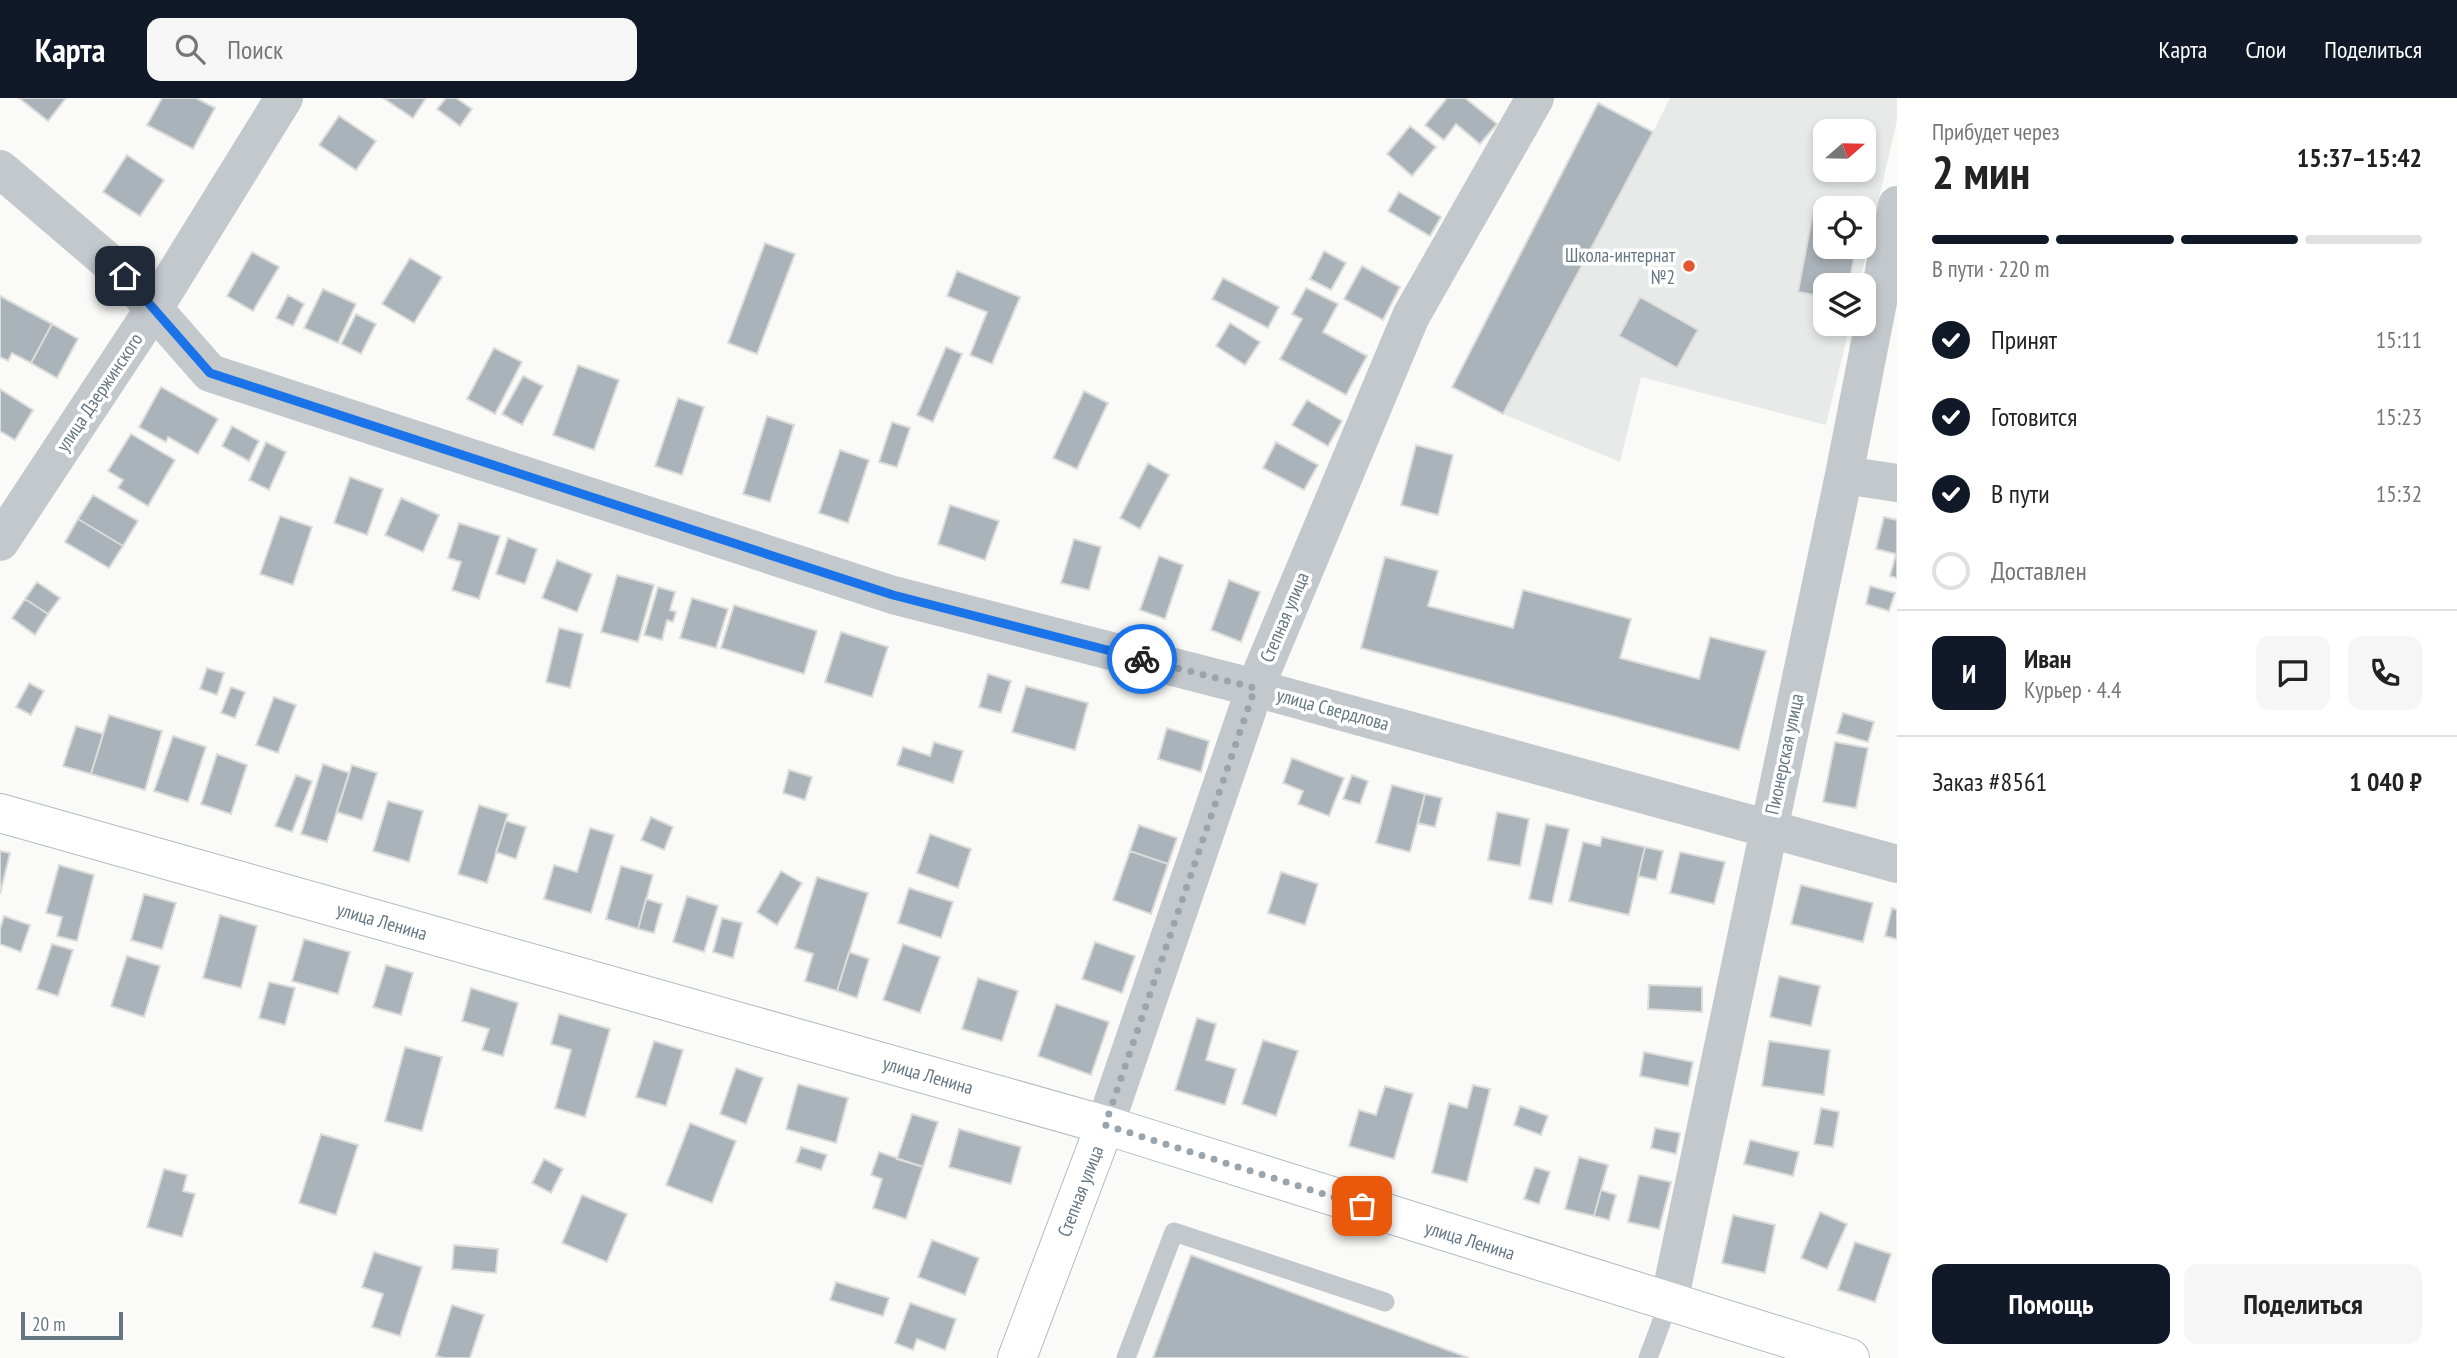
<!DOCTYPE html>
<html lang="ru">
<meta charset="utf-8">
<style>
body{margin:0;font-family:"PT Sans Narrow",sans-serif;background:#f6f6f6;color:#222;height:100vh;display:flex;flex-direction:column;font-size:26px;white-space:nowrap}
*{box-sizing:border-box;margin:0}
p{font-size:23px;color:#767676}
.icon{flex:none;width:38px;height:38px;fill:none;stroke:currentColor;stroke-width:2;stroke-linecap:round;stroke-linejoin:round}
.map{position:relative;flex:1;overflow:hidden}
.panel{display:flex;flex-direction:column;background:#fff;width:560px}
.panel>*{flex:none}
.needle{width:46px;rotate:70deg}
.fabs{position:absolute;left:1813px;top:21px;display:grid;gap:14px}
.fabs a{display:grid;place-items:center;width:63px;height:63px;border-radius:14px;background:#fff;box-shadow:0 4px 10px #0003;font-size:35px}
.scale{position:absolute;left:21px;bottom:18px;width:102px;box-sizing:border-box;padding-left:7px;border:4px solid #657683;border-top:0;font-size:19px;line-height:24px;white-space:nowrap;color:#657683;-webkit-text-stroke:5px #fff;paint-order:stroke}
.pin{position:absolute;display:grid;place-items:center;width:60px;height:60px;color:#fff;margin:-30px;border-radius:14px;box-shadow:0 4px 10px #0006}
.courier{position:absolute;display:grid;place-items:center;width:70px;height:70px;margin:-35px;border:5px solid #1a73e8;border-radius:50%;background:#fff;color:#222;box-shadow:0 2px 9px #0007}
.summary em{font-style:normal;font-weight:600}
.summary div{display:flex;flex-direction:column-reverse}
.summary{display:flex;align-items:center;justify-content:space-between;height:119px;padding:0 35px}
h1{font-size:46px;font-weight:600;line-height:52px}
.bar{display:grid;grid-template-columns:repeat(4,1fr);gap:10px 7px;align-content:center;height:84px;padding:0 35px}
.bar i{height:9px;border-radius:5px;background:#e0e0e0}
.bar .on{background:#111827}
.bar p{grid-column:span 4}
.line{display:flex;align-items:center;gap:18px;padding:0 35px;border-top:2px solid #e0e0e0}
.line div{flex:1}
.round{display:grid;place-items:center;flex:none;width:74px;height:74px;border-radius:14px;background:#f6f6f6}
ol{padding:0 35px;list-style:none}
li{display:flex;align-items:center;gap:21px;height:77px}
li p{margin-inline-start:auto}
li .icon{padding:7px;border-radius:50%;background:#111827;color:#fff;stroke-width:4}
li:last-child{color:#767676}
li i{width:38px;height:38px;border:4px solid #e0e0e0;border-radius:50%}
.button{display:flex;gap:14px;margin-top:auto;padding:14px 35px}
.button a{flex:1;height:80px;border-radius:14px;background:#111827;color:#fff;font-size:28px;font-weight:600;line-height:80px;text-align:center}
.button a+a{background:#f6f6f6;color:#222}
header{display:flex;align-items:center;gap:42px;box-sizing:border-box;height:98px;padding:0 35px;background:#111827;color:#fff}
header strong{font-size:33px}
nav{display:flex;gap:38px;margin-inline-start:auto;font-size:24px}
.search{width:490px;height:63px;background:#f6f6f6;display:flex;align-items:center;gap:18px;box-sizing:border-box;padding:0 24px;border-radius:14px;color:#767676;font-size:26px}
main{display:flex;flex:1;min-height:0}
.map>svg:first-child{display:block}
.built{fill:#e8e9e9;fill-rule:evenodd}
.building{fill:#aab3b9;stroke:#dcdcda;stroke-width:2}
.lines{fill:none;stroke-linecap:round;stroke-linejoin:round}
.secondary-casing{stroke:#b3babf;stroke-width:40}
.lane{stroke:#c3c8cc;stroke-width:19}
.street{stroke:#c3c8cc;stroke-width:38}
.secondary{stroke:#fff;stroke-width:38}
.done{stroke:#99a4ac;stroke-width:7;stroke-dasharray:0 12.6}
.route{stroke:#1a73e8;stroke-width:9}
.poi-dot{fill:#e4572e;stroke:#fff;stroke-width:2.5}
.labels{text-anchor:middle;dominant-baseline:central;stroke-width:7;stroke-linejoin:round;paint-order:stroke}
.poi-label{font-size:19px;fill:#657683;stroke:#fff;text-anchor:end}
.street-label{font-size:19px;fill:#657683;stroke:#fff}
</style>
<header>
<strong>Карта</strong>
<div class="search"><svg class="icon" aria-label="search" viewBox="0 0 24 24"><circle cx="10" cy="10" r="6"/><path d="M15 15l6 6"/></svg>Поиск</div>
<nav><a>Карта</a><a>Слои</a><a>Поделиться</a></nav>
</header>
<main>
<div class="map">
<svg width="1897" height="1260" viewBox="0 0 1897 1260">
<rect width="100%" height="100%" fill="#fafaf8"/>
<path class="built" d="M1670 0H1897V22L1859 187H1825V226H1850L1826 327 1641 279 1620 364 1503 316 1452 289 1598 5 1653 34ZM1825 33H1864V72H1825ZM1825 110H1864V149H1825Z"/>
<path class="building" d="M19 0H66L48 23Z
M162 0H196L215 10 193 51 147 27Z
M383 0H426L413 20Z
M446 0H456L472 11 460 28 437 11Z
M1447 0H1465L1497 26 1480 46 1456 26 1444 42 1425 27Z
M1598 5 1653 34 1503 316 1452 289Z
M339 18 376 43 356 72 319 47Z
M1410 28 1436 49 1412 78 1387 56Z
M127 57 164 82 140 118 103 94Z
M1399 94 1441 119 1430 138 1388 113Z
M1815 104 1848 110H1825V149H1856L1849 187H1825V199L1798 194Z
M765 145 795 156 757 256 728 245Z
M1324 153 1346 165 1331 192 1310 181Z
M252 154 279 169 253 213 227 198Z
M410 160 442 179 414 225 382 206Z
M1362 168 1400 189 1383 222 1344 201Z
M957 173 1020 199 992 266 970 257 987 214 947 198Z
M1223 180 1279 209 1268 230 1212 201Z
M1306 190 1338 206 1323 234 1367 258 1346 297 1280 261 1302 221 1292 216Z
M323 191 356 206 338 245 304 230Z
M288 197 304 206 293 228 276 220Z
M0 198 52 226 31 265 12 255 8 263 0 259Z
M1640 199 1698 232 1677 270 1619 238Z
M356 216 376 226 361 256 341 246Z
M1230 225 1260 244 1245 267 1216 248Z
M52 226 78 241 57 280 31 265Z
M946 249 962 256 933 324 917 317Z
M494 250 522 264 495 316 467 301Z
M578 267 619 282 594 352 553 337Z
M523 278 543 288 522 327 502 316Z
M161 289 218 321 198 356 168 339 166 344 139 329Z
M0 291 33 312 15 342 0 333Z
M1084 293 1108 305 1077 371 1053 360Z
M678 300 704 309 682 377 655 368Z
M1307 302 1342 323 1328 348 1292 327Z
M767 318 794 327 770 404 743 396Z
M892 324 910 330 897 369 879 364Z
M232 328 259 343 249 363 222 348Z
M131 336 175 362 148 408 118 390 123 382 108 373Z
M266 344 286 354 269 392 249 382Z
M1276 344 1318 367 1304 392 1263 370Z
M1416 347 1453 357 1438 417 1401 407Z
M840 352 869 362 848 425 819 415Z
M1148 365 1169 377 1140 431 1120 420Z
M350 379 383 391 367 437 334 425Z
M93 397 138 423 123 448 78 421Z
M401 400 439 417 423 454 385 437Z
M950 407 999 423 985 462 938 446Z
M280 418 312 429 293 487 260 476Z
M1884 419 1897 422V480L1890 478 1896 456 1876 451Z
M78 421 123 448 109 470 65 444Z
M459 425 500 438 479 501 452 492 461 464 448 460Z
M508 440 537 451 525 486 496 476Z
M1074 441 1101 449 1089 492 1061 485Z
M1159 458 1183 467 1165 521 1140 512Z
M1385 459 1438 473 1428 508 1513 530 1523 492 1631 521 1620 560 1699 581 1710 539 1766 553 1739 652 1361 550Z
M557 462 592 476 577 514 542 500Z
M617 477 654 487 638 544 601 534Z
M1229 482 1260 494 1241 544 1211 532Z
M37 484 60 500 48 516 25 501Z
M1870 488 1895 495 1889 513 1866 506Z
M658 489 675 494 670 512 676 514 673 524 667 522 662 542 644 537Z
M692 500 728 511 716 550 680 540Z
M25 501 48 516 35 537 12 520Z
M734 507 817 533 804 576 721 550Z
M559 530 583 536 570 590 546 584Z
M841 534 888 549 872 599 825 584Z
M207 570 224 575 217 597 200 591Z
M988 576 1011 583 1001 615 979 609Z
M29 585 44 593 31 617 16 609Z
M1026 588 1088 605 1075 652 1012 634Z
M231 589 245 594 235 620 221 615Z
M274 599 296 607 278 655 256 647Z
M1843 615 1874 624 1868 644 1837 635Z
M109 617 162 633 145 692 91 676Z
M76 628 103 636 91 676 63 668Z
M1167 630 1209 643 1201 674 1158 661Z
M173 638 206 649 188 704 154 693Z
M934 644 963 653 953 685 897 667 903 649 930 658Z
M1835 644 1868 650 1856 710 1823 704Z
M217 656 247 667 231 716 201 706Z
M1292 660 1344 680 1329 718 1298 706 1303 693 1283 685Z
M323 666 349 675 327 744 301 736Z
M352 667 377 675 362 722 337 714Z
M789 672 812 679 805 702 783 695Z
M296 677 312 683 292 734 275 728Z
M1352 677 1368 683 1360 706 1343 701Z
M1392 687 1425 696 1410 754 1376 745Z
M1425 696 1442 700 1435 729 1418 725Z
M388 703 423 713 409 764 373 753Z
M479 707 508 716 487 785 458 776Z
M1497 714 1529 721 1520 768 1488 762Z
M651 719 673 729 664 752 641 742Z
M506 723 526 729 516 761 496 754Z
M1546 726 1569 731 1552 806 1529 801Z
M1139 727 1177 740 1168 766 1130 753Z
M590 730 614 737 591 815 544 801 554 767 577 774Z
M930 736 971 751 958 790 917 775Z
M1602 739 1645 749 1629 817 1569 803 1583 744 1600 748Z
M1645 749 1663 753 1656 782 1638 778Z
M0 753 10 755 0 796Z
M1130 753 1168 766 1151 816 1113 802Z
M1680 754 1725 764 1714 806 1670 795Z
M59 767 94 777 77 843 57 838 62 819 46 815Z
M621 768 653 777 638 831 606 821Z
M781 773 802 785 777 827 757 814Z
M1281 774 1318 786 1305 827 1268 815Z
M817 779 868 795 837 893 805 883 813 856 795 850Z
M1801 787 1873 805 1863 844 1791 826Z
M909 790 953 804 941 840 898 825Z
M144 796 176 805 162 851 131 842Z
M687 798 718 808 704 854 673 844Z
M646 801 662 806 654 835 638 831Z
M1892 810 1897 812V841L1885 838Z
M220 817 257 828 241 890 203 880Z
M4 818 30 827 21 854 0 846V831Z
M722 820 742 825 733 860 713 854Z
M304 841 350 854 338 896 292 883Z
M1095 844 1135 858 1122 895 1082 881Z
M52 846 73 852 58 898 37 891Z
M903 846 940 859 920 915 883 902Z
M849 854 869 861 857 900 837 893Z
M127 858 160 868 144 919 111 908Z
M386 867 413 875 401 917 373 909Z
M1779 878 1820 888 1811 928 1770 919Z
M978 880 1018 893 1002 943 962 931Z
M269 884 295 890 285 927 259 920Z
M1649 887 1702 889V914L1648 911Z
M471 890 518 905 503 958 482 952 489 931 462 923Z
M1056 906 1109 924 1091 977 1038 958Z
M559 916 610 931 585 1019 555 1010 571 952 551 946Z
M1197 920 1216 926 1206 962 1236 971 1225 1007 1175 992Z
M1263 942 1298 953 1276 1018 1242 1006Z
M654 943 683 952 666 1008 636 999Z
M1769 943 1830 952 1824 997 1762 988Z
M405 949 442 959 422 1033 385 1023Z
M1644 954 1693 964 1688 988 1640 978Z
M736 970 763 980 746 1026 720 1016Z
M798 986 848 1000 836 1045 786 1031Z
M1473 987 1490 991 1467 1084 1432 1075 1449 1005 1467 1010Z
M1385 988 1413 996 1394 1061 1349 1048 1359 1012 1376 1017Z
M1520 1008 1548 1018 1541 1037 1514 1027Z
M1821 1010 1839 1014 1833 1049 1814 1046Z
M912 1016 938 1024 923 1069 897 1061Z
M690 1025 736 1043 712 1105 666 1087Z
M1655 1030 1680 1035 1676 1056 1651 1050Z
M959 1031 1021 1049 1011 1086 949 1069Z
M321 1036 358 1047 336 1117 299 1105Z
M1750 1042 1799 1054 1793 1078 1744 1066Z
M801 1049 827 1057 821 1072 796 1064Z
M879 1054 923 1069 906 1121 873 1110 882 1081 871 1077Z
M1579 1059 1608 1067 1594 1118 1565 1111Z
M544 1061 563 1071 551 1095 532 1085Z
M1535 1069 1550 1074 1539 1106 1524 1101Z
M164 1071 187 1077 183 1093 195 1096 182 1139 147 1129Z
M1639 1077 1671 1084 1659 1131 1628 1124Z
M1601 1092 1616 1097 1609 1122 1594 1118Z
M582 1097 627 1116 607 1164 562 1145Z
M1820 1114 1847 1126 1827 1171 1801 1160Z
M1733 1117 1775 1127 1765 1175 1722 1165Z
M932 1142 979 1160 965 1197 918 1179Z
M1855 1144 1891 1156 1875 1204 1838 1192Z
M454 1147 498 1151 496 1175 452 1171Z
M374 1154 422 1169 400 1238 372 1229 383 1196 362 1189Z
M1191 1157 1469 1260H1153Z
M836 1184 889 1200 883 1218 830 1202Z
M910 1205 956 1221 945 1252 917 1241 913 1252 895 1245Z
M452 1207 484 1217 470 1260H444L436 1258Z"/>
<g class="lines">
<defs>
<path id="secondary" d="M0 715 1105 1027 1850 1260
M1017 1260 1105 1027"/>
</defs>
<use href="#secondary" class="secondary-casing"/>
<path class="lane" d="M1126 1260 1174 1134 1385 1204
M1648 1260 1669 1204"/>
<path class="street" d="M0 71 125 178 210 275 893 497 1255 590 1897 766
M1844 377 1897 385
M0 444 153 212 284 0
M1105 1027 1255 590 1411 218 1535 0
M1669 1204 1844 377 1897 107"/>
<use href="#secondary" class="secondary"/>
</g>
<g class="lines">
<path class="done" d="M1142 561 1255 590 1105 1027 1362 1108"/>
<path class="route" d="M125 178 210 275 893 497 1142 561"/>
</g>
<circle class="poi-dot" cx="1689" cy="168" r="7"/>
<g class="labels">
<g class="poi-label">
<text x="1675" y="157">Школа-интернат<tspan x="1675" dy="22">№2</tspan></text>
</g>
<g class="street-label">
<text transform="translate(99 294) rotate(-56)">улица Дзержинского</text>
<text transform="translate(1284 519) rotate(-67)">Степная улица</text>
<text transform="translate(1333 611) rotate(15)">улица Свердлова</text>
<text transform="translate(1784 656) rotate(-78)">Пионерская улица</text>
<text transform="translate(382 823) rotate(16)">улица Ленина</text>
<text transform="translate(928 977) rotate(16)">улица Ленина</text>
<text transform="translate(1080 1093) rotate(-69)">Степная улица</text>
<text transform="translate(1470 1142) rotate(17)">улица Ленина</text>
</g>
</g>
</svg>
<div class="fabs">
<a><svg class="needle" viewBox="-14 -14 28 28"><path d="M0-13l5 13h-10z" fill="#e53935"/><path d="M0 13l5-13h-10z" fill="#767676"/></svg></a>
<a><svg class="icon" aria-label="locate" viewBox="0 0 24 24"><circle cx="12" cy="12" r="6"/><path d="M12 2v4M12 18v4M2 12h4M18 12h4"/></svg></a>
<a><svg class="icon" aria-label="layers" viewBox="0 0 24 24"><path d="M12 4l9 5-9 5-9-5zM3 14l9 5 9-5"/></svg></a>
</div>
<div class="scale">20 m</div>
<div class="pin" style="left:1362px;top:1108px;background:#ea580c"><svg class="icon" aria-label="bag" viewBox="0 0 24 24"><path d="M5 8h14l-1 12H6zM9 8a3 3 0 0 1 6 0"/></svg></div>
<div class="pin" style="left:125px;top:178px;background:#1f2937"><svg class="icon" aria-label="home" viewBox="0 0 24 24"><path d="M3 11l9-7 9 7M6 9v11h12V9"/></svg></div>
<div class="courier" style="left:1142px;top:561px"><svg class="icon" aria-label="bike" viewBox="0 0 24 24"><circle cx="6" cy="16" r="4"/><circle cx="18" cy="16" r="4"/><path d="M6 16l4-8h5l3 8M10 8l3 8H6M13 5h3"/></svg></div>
</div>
<section class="panel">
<div class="summary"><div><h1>2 мин</h1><p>Прибудет через</p></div><em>15:37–15:42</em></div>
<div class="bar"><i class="on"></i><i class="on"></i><i class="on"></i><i></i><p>В пути · 220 m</p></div>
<ol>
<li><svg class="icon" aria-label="check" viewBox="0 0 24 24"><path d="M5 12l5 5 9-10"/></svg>Принят<p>15:11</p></li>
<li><svg class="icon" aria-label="check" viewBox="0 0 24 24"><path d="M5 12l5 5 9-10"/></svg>Готовится<p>15:23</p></li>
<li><svg class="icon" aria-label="check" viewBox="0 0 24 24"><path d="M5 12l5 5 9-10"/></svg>В пути<p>15:32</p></li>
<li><i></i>Доставлен</li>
</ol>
<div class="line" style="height:126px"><b class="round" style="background:#111827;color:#fff">И</b><div><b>Иван</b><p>Курьер · 4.4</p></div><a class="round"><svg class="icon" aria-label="chat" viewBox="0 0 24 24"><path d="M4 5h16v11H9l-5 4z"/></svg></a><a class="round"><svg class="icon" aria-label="phone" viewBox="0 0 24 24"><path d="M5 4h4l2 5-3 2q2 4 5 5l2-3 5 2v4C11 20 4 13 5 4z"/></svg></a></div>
<div class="line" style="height:91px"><div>Заказ #8561</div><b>1 040 ₽</b></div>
<div class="button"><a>Помощь</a><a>Поделиться</a></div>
</section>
</main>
